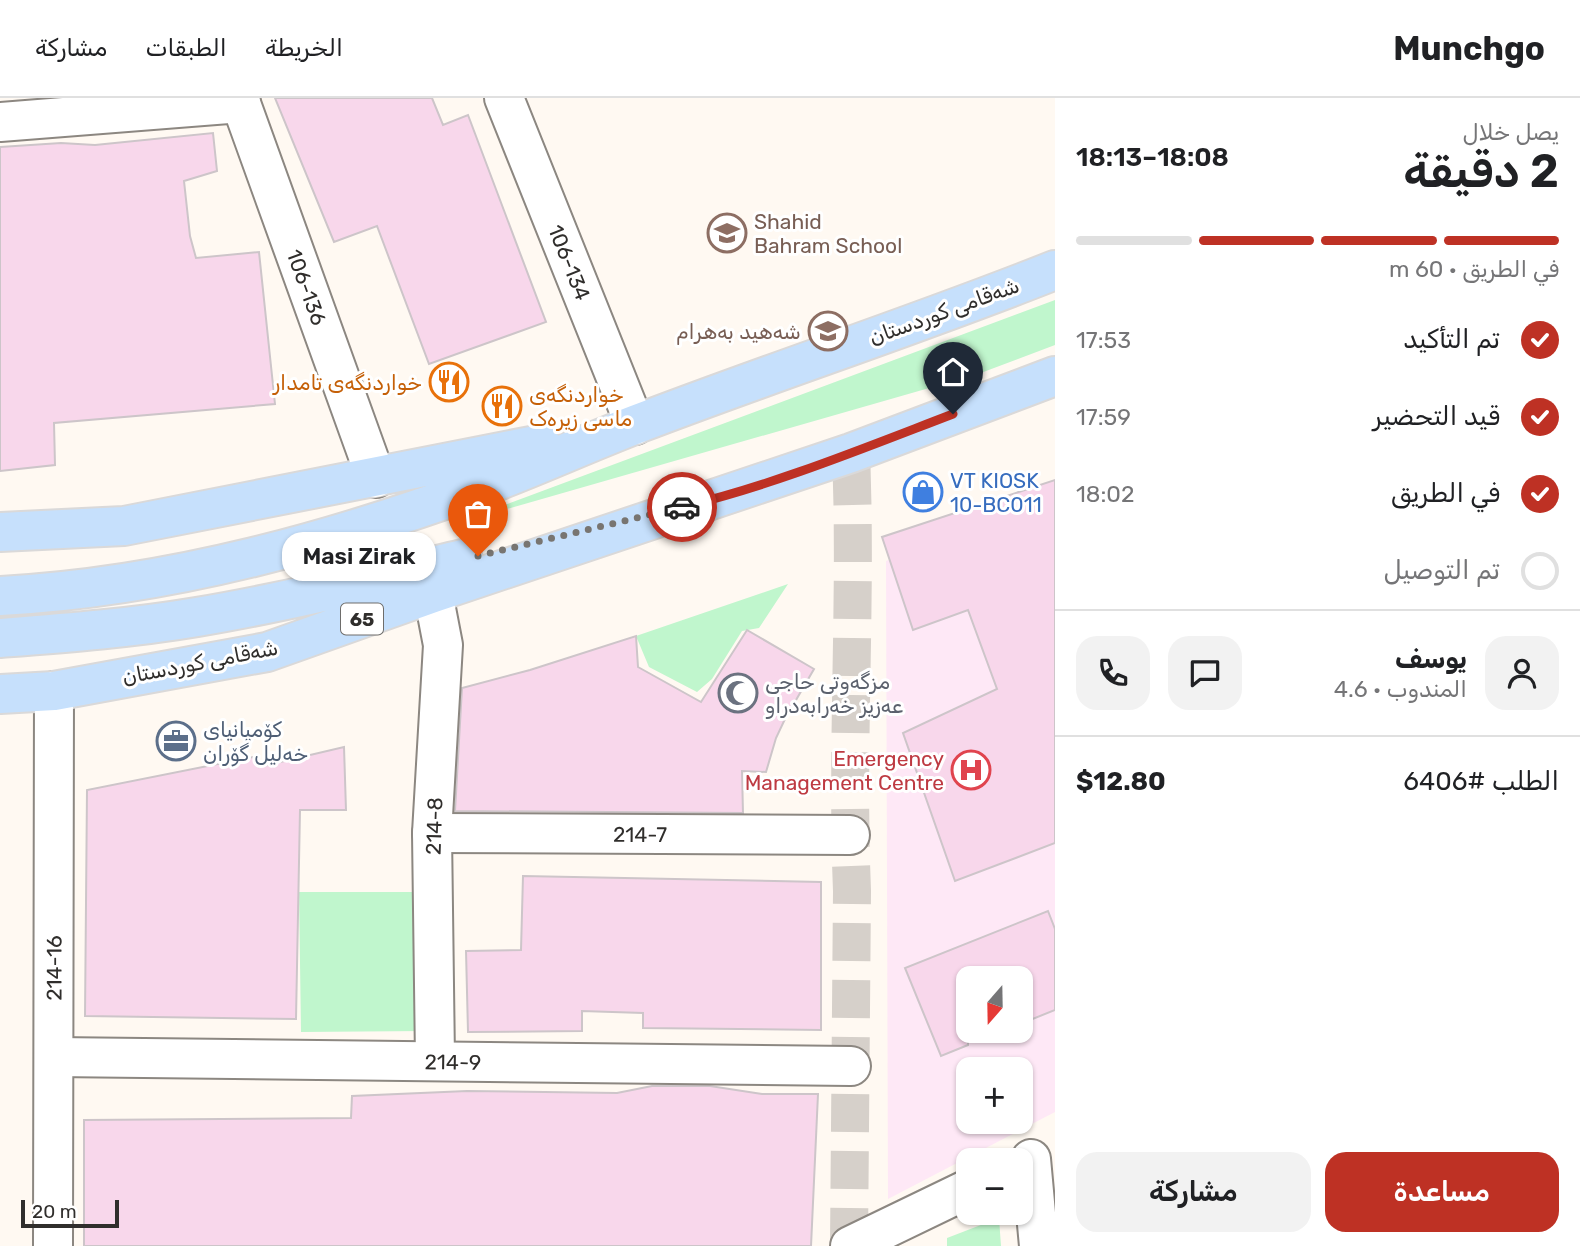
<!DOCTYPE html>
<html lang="ar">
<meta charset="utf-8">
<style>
body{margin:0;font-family:Rubik,Vazirmatn,sans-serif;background:#f2f2f2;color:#202124;direction:rtl;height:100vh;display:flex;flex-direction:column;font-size:26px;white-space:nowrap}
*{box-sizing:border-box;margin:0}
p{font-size:23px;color:#757577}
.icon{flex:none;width:38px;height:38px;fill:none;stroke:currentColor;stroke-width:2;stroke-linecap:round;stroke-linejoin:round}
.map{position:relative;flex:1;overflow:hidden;direction:ltr}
.panel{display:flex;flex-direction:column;background:#fff;width:525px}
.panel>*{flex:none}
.needle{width:46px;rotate:200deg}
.buttons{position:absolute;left:956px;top:868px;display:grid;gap:14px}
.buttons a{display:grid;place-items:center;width:77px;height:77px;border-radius:14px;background:#fff;box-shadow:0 2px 5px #0004;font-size:35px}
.scale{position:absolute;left:21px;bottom:18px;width:98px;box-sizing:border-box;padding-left:7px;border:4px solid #302e2c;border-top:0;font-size:19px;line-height:24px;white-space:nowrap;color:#302e2c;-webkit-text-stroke:5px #fff;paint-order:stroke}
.pin{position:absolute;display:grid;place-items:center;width:60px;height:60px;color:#fff;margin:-72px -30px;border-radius:50% 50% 50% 0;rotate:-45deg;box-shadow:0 0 7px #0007}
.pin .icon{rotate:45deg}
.courier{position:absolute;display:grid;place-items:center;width:70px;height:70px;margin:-35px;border:5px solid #be3124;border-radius:50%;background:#fff;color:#222;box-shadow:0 2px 9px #0007}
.bubble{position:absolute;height:49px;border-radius:21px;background:#fff;box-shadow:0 2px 5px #0004;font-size:23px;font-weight:600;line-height:49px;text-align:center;direction:rtl}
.headline em{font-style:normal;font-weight:600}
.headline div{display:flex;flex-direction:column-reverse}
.headline{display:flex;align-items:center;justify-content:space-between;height:119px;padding:0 21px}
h1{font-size:46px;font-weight:600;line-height:52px}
.bar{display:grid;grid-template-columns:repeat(4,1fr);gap:10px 7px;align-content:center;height:84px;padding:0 21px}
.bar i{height:9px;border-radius:5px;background:#e0e0e0}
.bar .active{background:#be3124}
.bar p{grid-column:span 4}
.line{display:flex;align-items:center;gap:18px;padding:0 21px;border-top:2px solid #e0e0e0}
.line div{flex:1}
.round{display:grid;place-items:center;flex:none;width:74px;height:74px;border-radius:21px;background:#f2f2f2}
ol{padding:0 21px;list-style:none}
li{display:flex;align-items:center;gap:21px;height:77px}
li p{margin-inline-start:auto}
li .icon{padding:7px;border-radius:50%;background:#be3124;color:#fff;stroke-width:4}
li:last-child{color:#757577}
li i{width:38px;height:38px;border:4px solid #e0e0e0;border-radius:50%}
.primary-button{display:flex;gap:14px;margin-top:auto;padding:14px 21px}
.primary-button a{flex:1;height:80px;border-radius:21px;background:#be3124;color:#fff;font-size:28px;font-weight:600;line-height:80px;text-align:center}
.primary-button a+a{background:#f2f2f2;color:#202124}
header{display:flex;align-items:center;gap:42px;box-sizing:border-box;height:98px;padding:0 35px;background:#fff;border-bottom:2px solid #e0e0e0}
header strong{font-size:33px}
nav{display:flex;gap:38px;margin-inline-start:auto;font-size:24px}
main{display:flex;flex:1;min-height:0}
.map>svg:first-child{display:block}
.medical{fill:#fee8f6;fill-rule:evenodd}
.green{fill:#c0f6cd}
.building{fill:#f8d7eb;stroke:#cdc5c9;stroke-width:2}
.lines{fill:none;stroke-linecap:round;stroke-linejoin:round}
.minor-tunnel{stroke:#d6d0ca;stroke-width:38;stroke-dasharray:38 19;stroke-linecap:butt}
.minor-casing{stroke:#8c8781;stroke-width:42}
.trunk-casing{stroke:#dad9d9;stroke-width:42}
.minor{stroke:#fff;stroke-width:38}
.trunk{stroke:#c6e0fc;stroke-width:38}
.done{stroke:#787571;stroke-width:7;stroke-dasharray:0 12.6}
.route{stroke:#be3124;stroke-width:9}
.labels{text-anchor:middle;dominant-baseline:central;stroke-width:6;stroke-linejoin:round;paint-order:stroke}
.shield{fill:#fff;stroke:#6e6d6b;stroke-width:2}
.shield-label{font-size:19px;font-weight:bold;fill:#302e2c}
.education-label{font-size:21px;fill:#785e54;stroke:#fff;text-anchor:start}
.street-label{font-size:21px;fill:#302e2c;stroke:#fff}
.food-label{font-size:21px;fill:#c56008;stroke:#fff;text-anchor:end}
.shop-label{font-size:21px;fill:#366cbe;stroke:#fff;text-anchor:start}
.worship-label{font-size:21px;fill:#5b616d;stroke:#fff;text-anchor:start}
.service-label{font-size:21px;fill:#4e5e75;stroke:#fff;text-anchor:start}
.health-label{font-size:21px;fill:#be3a42;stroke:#fff;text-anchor:end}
</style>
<header>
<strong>Munchgo</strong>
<nav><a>الخريطة</a><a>الطبقات</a><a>مشاركة</a></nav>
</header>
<main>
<section class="panel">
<div class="headline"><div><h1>2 دقيقة</h1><p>يصل خلال</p></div><em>18:08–18:13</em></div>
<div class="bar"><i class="active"></i><i class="active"></i><i class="active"></i><i></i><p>في الطريق · 60 m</p></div>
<ol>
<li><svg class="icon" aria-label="check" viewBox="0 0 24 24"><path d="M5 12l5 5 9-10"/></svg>تم التأكيد<p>17:53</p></li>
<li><svg class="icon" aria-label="check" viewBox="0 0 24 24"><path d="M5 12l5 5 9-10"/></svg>قيد التحضير<p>17:59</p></li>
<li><svg class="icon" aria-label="check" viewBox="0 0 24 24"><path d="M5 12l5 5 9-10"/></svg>في الطريق<p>18:02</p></li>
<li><i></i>تم التوصيل</li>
</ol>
<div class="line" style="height:126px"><a class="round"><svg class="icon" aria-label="person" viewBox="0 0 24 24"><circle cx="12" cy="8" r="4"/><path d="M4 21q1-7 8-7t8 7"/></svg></a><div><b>يوسف</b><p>المندوب · 4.6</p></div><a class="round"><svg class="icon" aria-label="chat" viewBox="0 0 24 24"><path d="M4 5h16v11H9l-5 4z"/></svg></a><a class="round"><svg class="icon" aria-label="phone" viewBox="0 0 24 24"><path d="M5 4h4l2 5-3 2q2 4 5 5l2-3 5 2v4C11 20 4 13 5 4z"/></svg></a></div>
<div class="line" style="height:91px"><div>الطلب #6406</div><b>$12.80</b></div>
<div class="primary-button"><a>مساعدة</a><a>مشاركة</a></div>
</section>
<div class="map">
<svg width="1055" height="1148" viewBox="0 0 1055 1148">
<rect width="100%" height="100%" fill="#fff9f2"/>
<path class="medical" d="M1055 399V1014L888 1101 886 463ZM968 880H1020V933H968ZM968 971H1020V1024H968Z"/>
<path class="green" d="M1055 202V247L978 276 451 427Z
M788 486 759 530 742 533 712 581 697 594 649 569 636 538Z
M299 794H425L426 933 301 934Z
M999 1120 1001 1148H947V1140Z"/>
<path class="building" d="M275 0H432L443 27 468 17 546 224 429 266 377 128 334 144Z
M213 35 217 73 184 83 190 138 196 160 259 154 275 306 54 325 55 367 0 373V49L61 45 95 47Z
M1055 382V745L955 783 903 635 997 591 968 512 913 532 882 439Z
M747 532 814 571 785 621 776 640 766 674 742 673 743 715 455 713 462 590 530 572 636 538 638 569 701 604Z
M344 649 346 712H300L296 921 85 918 87 692 253 659 259 669Z
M523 778 821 784V932L643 930V915L582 913V933L468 934 466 853 521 852Z
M1048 813 1055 831V912L1020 926V880H968V947L941 958 905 870Z
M652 988H710L762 996H818L811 1148H84V1022L351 1020 352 998 467 993 617 995Z"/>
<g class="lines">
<path class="minor-tunnel" d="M849 1148 852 793C846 647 857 501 851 355"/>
<defs>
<g id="minor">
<path id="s1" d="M239 0 376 380"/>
<path id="s2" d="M504 0 635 327"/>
<path d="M0 24 241 5"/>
<path d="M433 495 443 547 432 735 435 962"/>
<path id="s3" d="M432 735 850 737"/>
<path id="s4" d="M54 959 851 968"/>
<path d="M1031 1061 1039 1148"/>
<path id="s5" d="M53 1148 54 593"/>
<path d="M850 1148 968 1091"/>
</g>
<path id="trunk" d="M0 434 124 428 541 346
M0 498C171 489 337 442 497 383 544 365 590 344 637 326 775 273 917 227 1055 172
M0 540C65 535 132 530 197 519 286 504 375 482 463 461
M0 596 54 593 267 554 433 495 851 355 1055 278"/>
</defs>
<use href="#minor" class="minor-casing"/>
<use href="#trunk" class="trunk-casing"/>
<use href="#minor" class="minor"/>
<use href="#trunk" class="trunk"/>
</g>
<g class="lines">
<path class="done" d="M478 458 682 409"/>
<path class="route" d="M682 409C774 387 864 350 953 316"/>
</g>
<defs>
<symbol id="school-ring" viewBox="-11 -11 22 22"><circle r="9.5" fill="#fff" stroke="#8d6e63" stroke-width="1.5"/><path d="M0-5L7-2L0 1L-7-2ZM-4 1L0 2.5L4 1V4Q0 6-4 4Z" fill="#8d6e63"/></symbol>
<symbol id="restaurant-ring" viewBox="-11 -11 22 22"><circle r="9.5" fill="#fff" stroke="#e8710a" stroke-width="1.5"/><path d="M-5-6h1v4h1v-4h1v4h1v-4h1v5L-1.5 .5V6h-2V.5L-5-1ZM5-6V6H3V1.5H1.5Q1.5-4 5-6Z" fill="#e8710a"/></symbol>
<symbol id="shop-ring" viewBox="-11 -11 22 22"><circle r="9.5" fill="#fff" stroke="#3f7fe0" stroke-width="1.5"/><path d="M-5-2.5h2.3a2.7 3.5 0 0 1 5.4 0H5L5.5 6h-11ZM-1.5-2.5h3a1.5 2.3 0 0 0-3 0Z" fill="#3f7fe0"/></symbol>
<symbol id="mosque-ring" viewBox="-11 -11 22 22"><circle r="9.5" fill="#fff" stroke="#6b7280" stroke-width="1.5"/><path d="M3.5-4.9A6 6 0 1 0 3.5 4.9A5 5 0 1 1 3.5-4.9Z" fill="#6b7280"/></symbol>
<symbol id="office-ring" viewBox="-11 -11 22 22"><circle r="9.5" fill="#fff" stroke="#5c6f8a" stroke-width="1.5"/><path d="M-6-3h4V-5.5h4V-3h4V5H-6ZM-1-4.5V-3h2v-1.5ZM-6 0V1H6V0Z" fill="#5c6f8a"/></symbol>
<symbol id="hospital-ring" viewBox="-11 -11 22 22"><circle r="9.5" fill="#fff" stroke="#e0444e" stroke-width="1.5"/><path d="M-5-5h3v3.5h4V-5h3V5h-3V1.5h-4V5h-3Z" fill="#e0444e"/></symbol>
</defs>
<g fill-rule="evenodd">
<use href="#school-ring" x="705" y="113" width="44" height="44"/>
<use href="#school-ring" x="806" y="211" width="44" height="44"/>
<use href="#restaurant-ring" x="427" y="262" width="44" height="44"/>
<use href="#restaurant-ring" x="480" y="286" width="44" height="44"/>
<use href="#shop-ring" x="901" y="372" width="44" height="44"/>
<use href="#mosque-ring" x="716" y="573" width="44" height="44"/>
<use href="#office-ring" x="154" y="621" width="44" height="44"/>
<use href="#hospital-ring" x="949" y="650" width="44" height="44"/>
</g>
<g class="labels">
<rect class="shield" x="341" y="505.5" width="42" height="31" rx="5"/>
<g class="shield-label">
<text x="362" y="521">65</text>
</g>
<g class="education-label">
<text x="754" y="123">Shahid<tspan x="754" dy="24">Bahram School</tspan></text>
<text x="801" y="233" text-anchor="end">شەهید بەهرام</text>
</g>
<g class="street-label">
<text stroke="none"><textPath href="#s2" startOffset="177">106-134</textPath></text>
<text stroke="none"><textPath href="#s1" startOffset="201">106-136</textPath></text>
<text transform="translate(944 213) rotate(-20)">شەقامی کوردستان</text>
<text transform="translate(200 564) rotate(-11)">شەقامی کوردستان</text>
<text transform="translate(434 728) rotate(-88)">214-8</text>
<text stroke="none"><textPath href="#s3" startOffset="208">214-7</textPath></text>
<text stroke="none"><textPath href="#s5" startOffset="278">214-16</textPath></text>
<text stroke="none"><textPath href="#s4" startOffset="399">214-9</textPath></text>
</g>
<g class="food-label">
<text x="422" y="284">خواردنگەی تامدار</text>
<text x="529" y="296" text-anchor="start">خواردنگەی<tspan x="529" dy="24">ماسی زیرەک</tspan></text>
</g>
<g class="shop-label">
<text x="950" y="382">VT KIOSK<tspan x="950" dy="24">10-BC011</tspan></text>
</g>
<g class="worship-label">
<text x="765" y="583">مزگەوتی حاجی<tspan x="765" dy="24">عەزیز خەرابەدراو</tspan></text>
</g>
<g class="service-label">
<text x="203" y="631">کۆمپانیای<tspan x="203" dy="24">خەلیل گۆران</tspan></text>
</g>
<g class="health-label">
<text x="944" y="660">Emergency<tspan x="944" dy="24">Management Centre</tspan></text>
</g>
</g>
</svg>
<div class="buttons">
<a><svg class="needle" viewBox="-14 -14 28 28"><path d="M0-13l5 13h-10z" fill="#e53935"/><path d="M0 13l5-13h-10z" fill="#757577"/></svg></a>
<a>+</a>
<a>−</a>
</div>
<div class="scale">20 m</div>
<div class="pin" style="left:478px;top:458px;background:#ea580c"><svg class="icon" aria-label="bag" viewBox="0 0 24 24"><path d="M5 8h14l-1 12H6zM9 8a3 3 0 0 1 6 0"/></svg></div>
<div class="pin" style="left:953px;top:316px;background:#1f2937"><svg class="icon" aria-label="home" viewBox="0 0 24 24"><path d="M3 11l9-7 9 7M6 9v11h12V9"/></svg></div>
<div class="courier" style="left:682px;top:409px"><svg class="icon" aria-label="car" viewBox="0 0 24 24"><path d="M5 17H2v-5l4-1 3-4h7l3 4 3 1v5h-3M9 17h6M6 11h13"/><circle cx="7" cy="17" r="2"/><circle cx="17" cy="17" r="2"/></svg></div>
<div class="bubble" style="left:282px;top:434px;width:154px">Masi Zirak</div>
</div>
</main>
